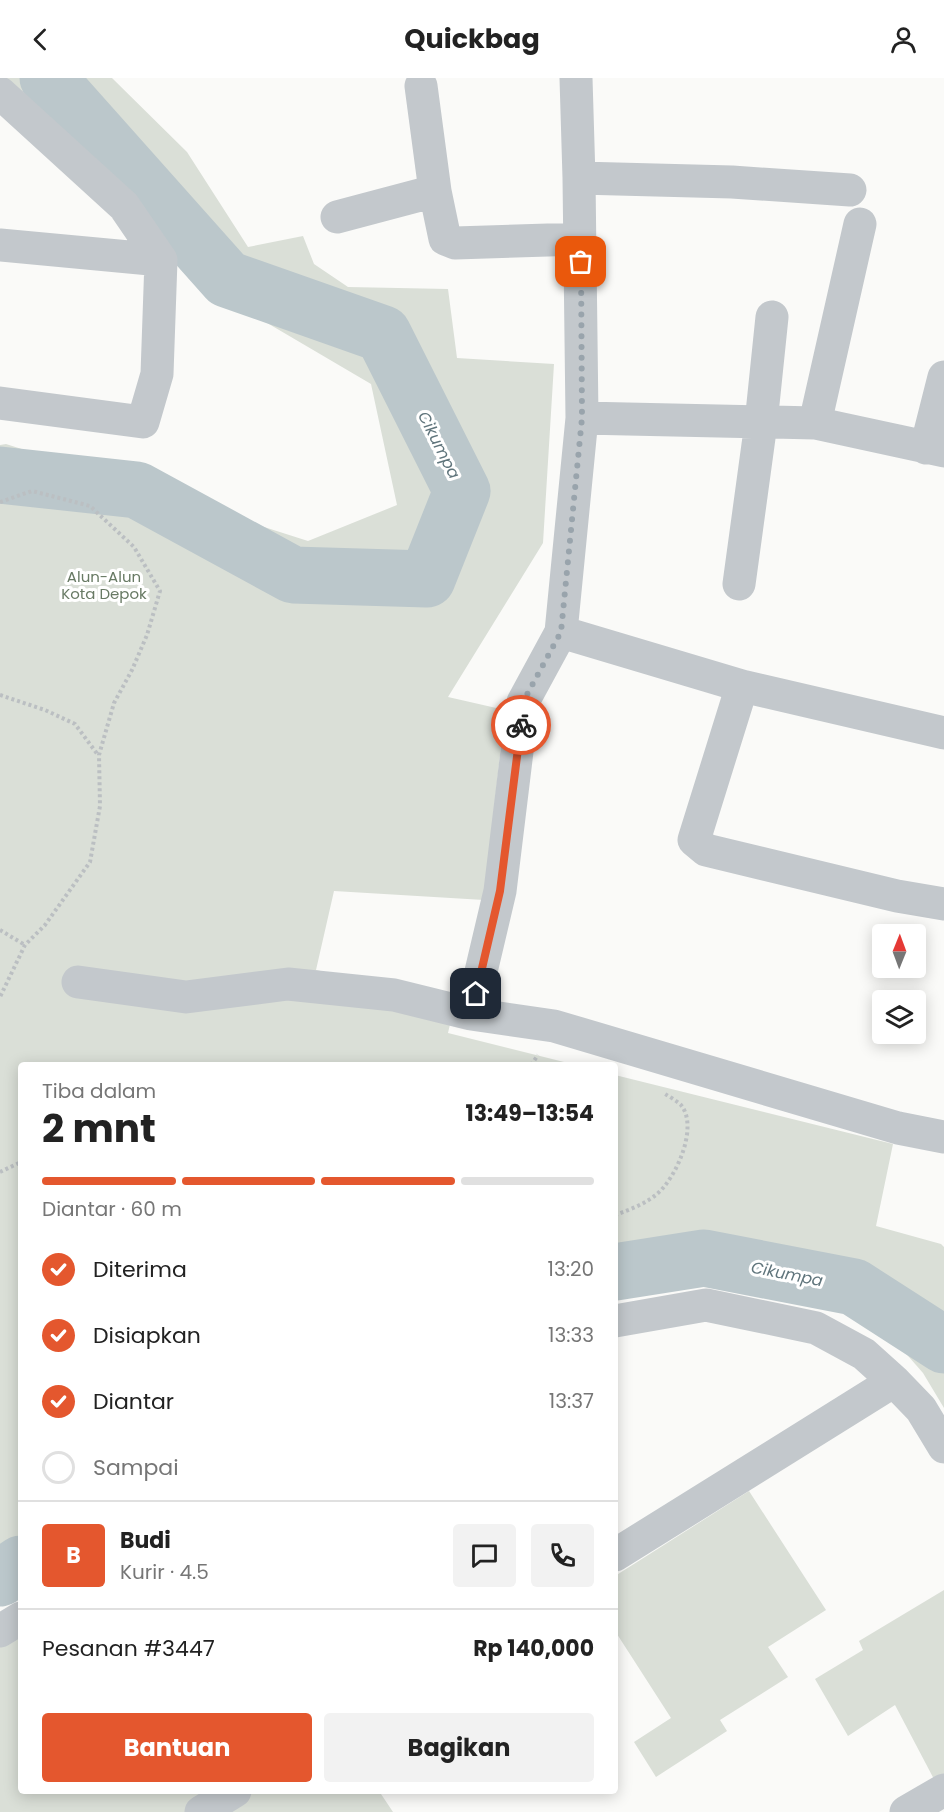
<!DOCTYPE html>
<html lang="id">
<meta charset="utf-8">
<style>
body{margin:0;font-family:Poppins,sans-serif;background:#f2f2f2;color:#222;height:100vh;display:flex;flex-direction:column;font-size:22px;white-space:nowrap}
*{box-sizing:border-box;margin:0}
p{font-size:20px;color:#767676}
.icon{flex:none;width:33px;height:33px;fill:none;stroke:currentColor;stroke-width:2;stroke-linecap:round;stroke-linejoin:round}
.map{position:relative;flex:1;overflow:hidden}
.details{position:absolute;left:18px;top:984px;width:600px;height:732px;display:flex;flex-direction:column;background:#fff;border-radius:6px;box-shadow:0 3px 15px #0003}
.details>*{flex:none}
.needle{width:39px;rotate:1deg}
.fabs{position:absolute;left:872px;top:846px;display:grid;gap:12px}
.fabs a{display:grid;place-items:center;width:54px;height:54px;border-radius:6px;background:#fff;box-shadow:0 3px 15px #0003;font-size:30px}
.pin{position:absolute;display:grid;place-items:center;width:51px;height:51px;color:#fff;margin:-26px;border-radius:12px;box-shadow:0 3px 9px #0006}
.courier{position:absolute;display:grid;place-items:center;width:60px;height:60px;margin:-30px;border:4px solid #e4572e;border-radius:50%;background:#fff;color:#222;box-shadow:0 2px 8px #0007}
.head em{font-style:normal;font-weight:700}
.head div{display:flex;flex-direction:column-reverse}
.head{display:flex;align-items:center;justify-content:space-between;height:102px;padding:0 24px}
h1{font-size:39px;font-weight:700;line-height:45px}
.bar{display:grid;grid-template-columns:repeat(4,1fr);gap:9px 6px;align-content:center;height:72px;padding:0 24px}
.bar i{height:8px;border-radius:4px;background:#e0e0e0}
.bar .on{background:#e4572e}
.bar p{grid-column:span 4}
.line{display:flex;align-items:center;gap:15px;padding:0 24px;border-top:2px solid #e0e0e0}
.line div{flex:1}
.round{display:grid;place-items:center;flex:none;width:63px;height:63px;border-radius:6px;background:#f2f2f2}
ol{padding:0 24px;list-style:none}
li{display:flex;align-items:center;gap:18px;height:66px}
li p{margin-inline-start:auto}
li .icon{padding:6px;border-radius:50%;background:#e4572e;color:#fff;stroke-width:4}
li:last-child{color:#767676}
li i{width:33px;height:33px;border:3px solid #e0e0e0;border-radius:50%}
.button{display:flex;gap:12px;margin-top:auto;padding:12px 24px}
.button a{flex:1;height:69px;border-radius:6px;background:#e4572e;color:#fff;font-size:24px;font-weight:700;line-height:69px;text-align:center}
.button a+a{background:#f2f2f2;color:#222}
header{display:flex;justify-content:space-between;align-items:center;height:78px;padding:0 24px;background:#fff;font-size:27px;font-weight:700}
.map>svg:first-child{display:block}
.green{fill:#dadfd7}
.lines{fill:none;stroke-linecap:round;stroke-linejoin:round}
.river{stroke:#bbc7cb;stroke-width:57}
.path{stroke:#bbbfc2;stroke-width:4;stroke-dasharray:3 3;stroke-linecap:butt}
.minor{stroke:#c3c8cc;stroke-width:33}
.done{stroke:#99a4ac;stroke-width:6;stroke-dasharray:0 10.8}
.route{stroke:#e4572e;stroke-width:8}
.labels{text-anchor:middle;dominant-baseline:central;stroke-width:6;stroke-linejoin:round;paint-order:stroke}
.park-label{font-size:15px;fill:#687a64;stroke:#fff}
.water-label{font-size:16px;font-style:italic;fill:#60757c;stroke:#fff}
</style>
<header><svg class="icon" aria-label="back" viewBox="0 0 24 24"><path d="M15 5l-7 7 7 7"/></svg>Quickbag<svg class="icon" aria-label="person" viewBox="0 0 24 24"><circle cx="12" cy="8" r="4"/><path d="M4 21q1-7 8-7t8 7"/></svg></header>
<div class="map">
<svg width="944" height="1734" viewBox="0 0 944 1734">
<rect width="100%" height="100%" fill="#fafaf8"/>
<path class="green" d="M1 0H112L187 74 248 169 303 158 314 186 348 209 448 211 457 280 554 286 543 465 448 619 505 632 484 822 334 813 316 892 455 924 448 955 576 987H21V1497L0 1511V367L6 366 308 463 397 427 371 306 240 229 121 109Z
M615 997 893 1066 876 1148 941 1166 944 1169V1330L923 1295 853 1215 702 1185 615 1200Z
M749 1413 826 1532 768 1569 788 1599 720 1642 727 1653 656 1699 634 1664 671 1640 615 1553V1498Z
M944 1512V1700L936 1705 895 1627 848 1658 815 1601 863 1572 859 1563Z
M21 1548V1713H379L393 1734H0V1561Z"/>
<g class="lines">
<path class="river" d="M0 397 137 412 293 497 427 501 462 413 383 256 227 201 48 0
M615 1194 704 1180 854 1209 944 1267
M0 1500 21 1486"/>
<path class="path" d="M0 424 32 413 90 428 134 469 160 513 147 557 132 592 114 625 99 677 100 728 90 784 45 847 25 867 0 919
M0 617 45 632 75 646 98 677
M0 852 25 867
M531 987 538 977
M0 1094 21 1084
M615 1137C629 1132 645 1126 657 1116 676 1100 699 1049 681 1027 677 1023 670 1019 665 1016"/>
<path class="minor" d="M576 0 579 100 582 340 561 554 523 624 500 813 471 936 554 948 898 1050 944 1059
M421 8 435 113
M0 15 124 128 161 182 157 296 143 344 0 325
M579 100 732 104 850 112
M337 139 435 113 445 161 455 165 580 161
M0 167 161 182
M582 340 815 345 944 373
M815 345 860 146
M926 370 944 299
M739 506 761 345 772 239
M561 554 742 608 944 655
M742 608 694 762 706 772 897 818 944 826
M78 904 186 919 288 906 394 917 471 936
M615 1243 706 1227 816 1250 864 1276 894 1303 921 1331 944 1369
M615 1477 894 1303
M0 1553 21 1540
M201 1734 235 1713
M906 1734 944 1712"/>
</g>
<g class="lines">
<path class="done" d="M521 647 523 624 561 554 582 340 581 184"/>
<path class="route" d="M476 916 500 813 521 647"/>
</g>
<g class="labels">
<g class="park-label">
<text x="104" y="498">Alun-Alun<tspan x="104" dy="17">Kota Depok</tspan></text>
</g>
<g class="water-label">
<text transform="translate(439 367) rotate(63)">Cikumpa</text>
<text transform="translate(787 1196) rotate(11)">Cikumpa</text>
</g>
</g>
</svg>
<div class="fabs">
<a><svg class="needle" viewBox="-14 -14 28 28"><path d="M0-13l5 13h-10z" fill="#e53935"/><path d="M0 13l5-13h-10z" fill="#767676"/></svg></a>
<a><svg class="icon" aria-label="layers" viewBox="0 0 24 24"><path d="M12 4l9 5-9 5-9-5zM3 14l9 5 9-5"/></svg></a>
</div>
<div class="pin" style="left:581px;top:184px;background:#ea580c"><svg class="icon" aria-label="bag" viewBox="0 0 24 24"><path d="M5 8h14l-1 12H6zM9 8a3 3 0 0 1 6 0"/></svg></div>
<div class="pin" style="left:476px;top:916px;background:#1f2937"><svg class="icon" aria-label="home" viewBox="0 0 24 24"><path d="M3 11l9-7 9 7M6 9v11h12V9"/></svg></div>
<div class="courier" style="left:521px;top:647px"><svg class="icon" aria-label="bike" viewBox="0 0 24 24"><circle cx="6" cy="16" r="4"/><circle cx="18" cy="16" r="4"/><path d="M6 16l4-8h5l3 8M10 8l3 8H6M13 5h3"/></svg></div>
<section class="details">
<div class="head"><div><h1>2 mnt</h1><p>Tiba dalam</p></div><em>13:49–13:54</em></div>
<div class="bar"><i class="on"></i><i class="on"></i><i class="on"></i><i></i><p>Diantar · 60 m</p></div>
<ol>
<li><svg class="icon" aria-label="check" viewBox="0 0 24 24"><path d="M5 12l5 5 9-10"/></svg>Diterima<p>13:20</p></li>
<li><svg class="icon" aria-label="check" viewBox="0 0 24 24"><path d="M5 12l5 5 9-10"/></svg>Disiapkan<p>13:33</p></li>
<li><svg class="icon" aria-label="check" viewBox="0 0 24 24"><path d="M5 12l5 5 9-10"/></svg>Diantar<p>13:37</p></li>
<li><i></i>Sampai</li>
</ol>
<div class="line" style="height:108px"><b class="round" style="background:#e4572e;color:#fff">B</b><div><b>Budi</b><p>Kurir · 4.5</p></div><a class="round"><svg class="icon" aria-label="chat" viewBox="0 0 24 24"><path d="M4 5h16v11H9l-5 4z"/></svg></a><a class="round"><svg class="icon" aria-label="phone" viewBox="0 0 24 24"><path d="M5 4h4l2 5-3 2q2 4 5 5l2-3 5 2v4C11 20 4 13 5 4z"/></svg></a></div>
<div class="line" style="height:78px"><div>Pesanan #3447</div><b>Rp 140,000</b></div>
<div class="button"><a>Bantuan</a><a>Bagikan</a></div>
</section>
</div>
